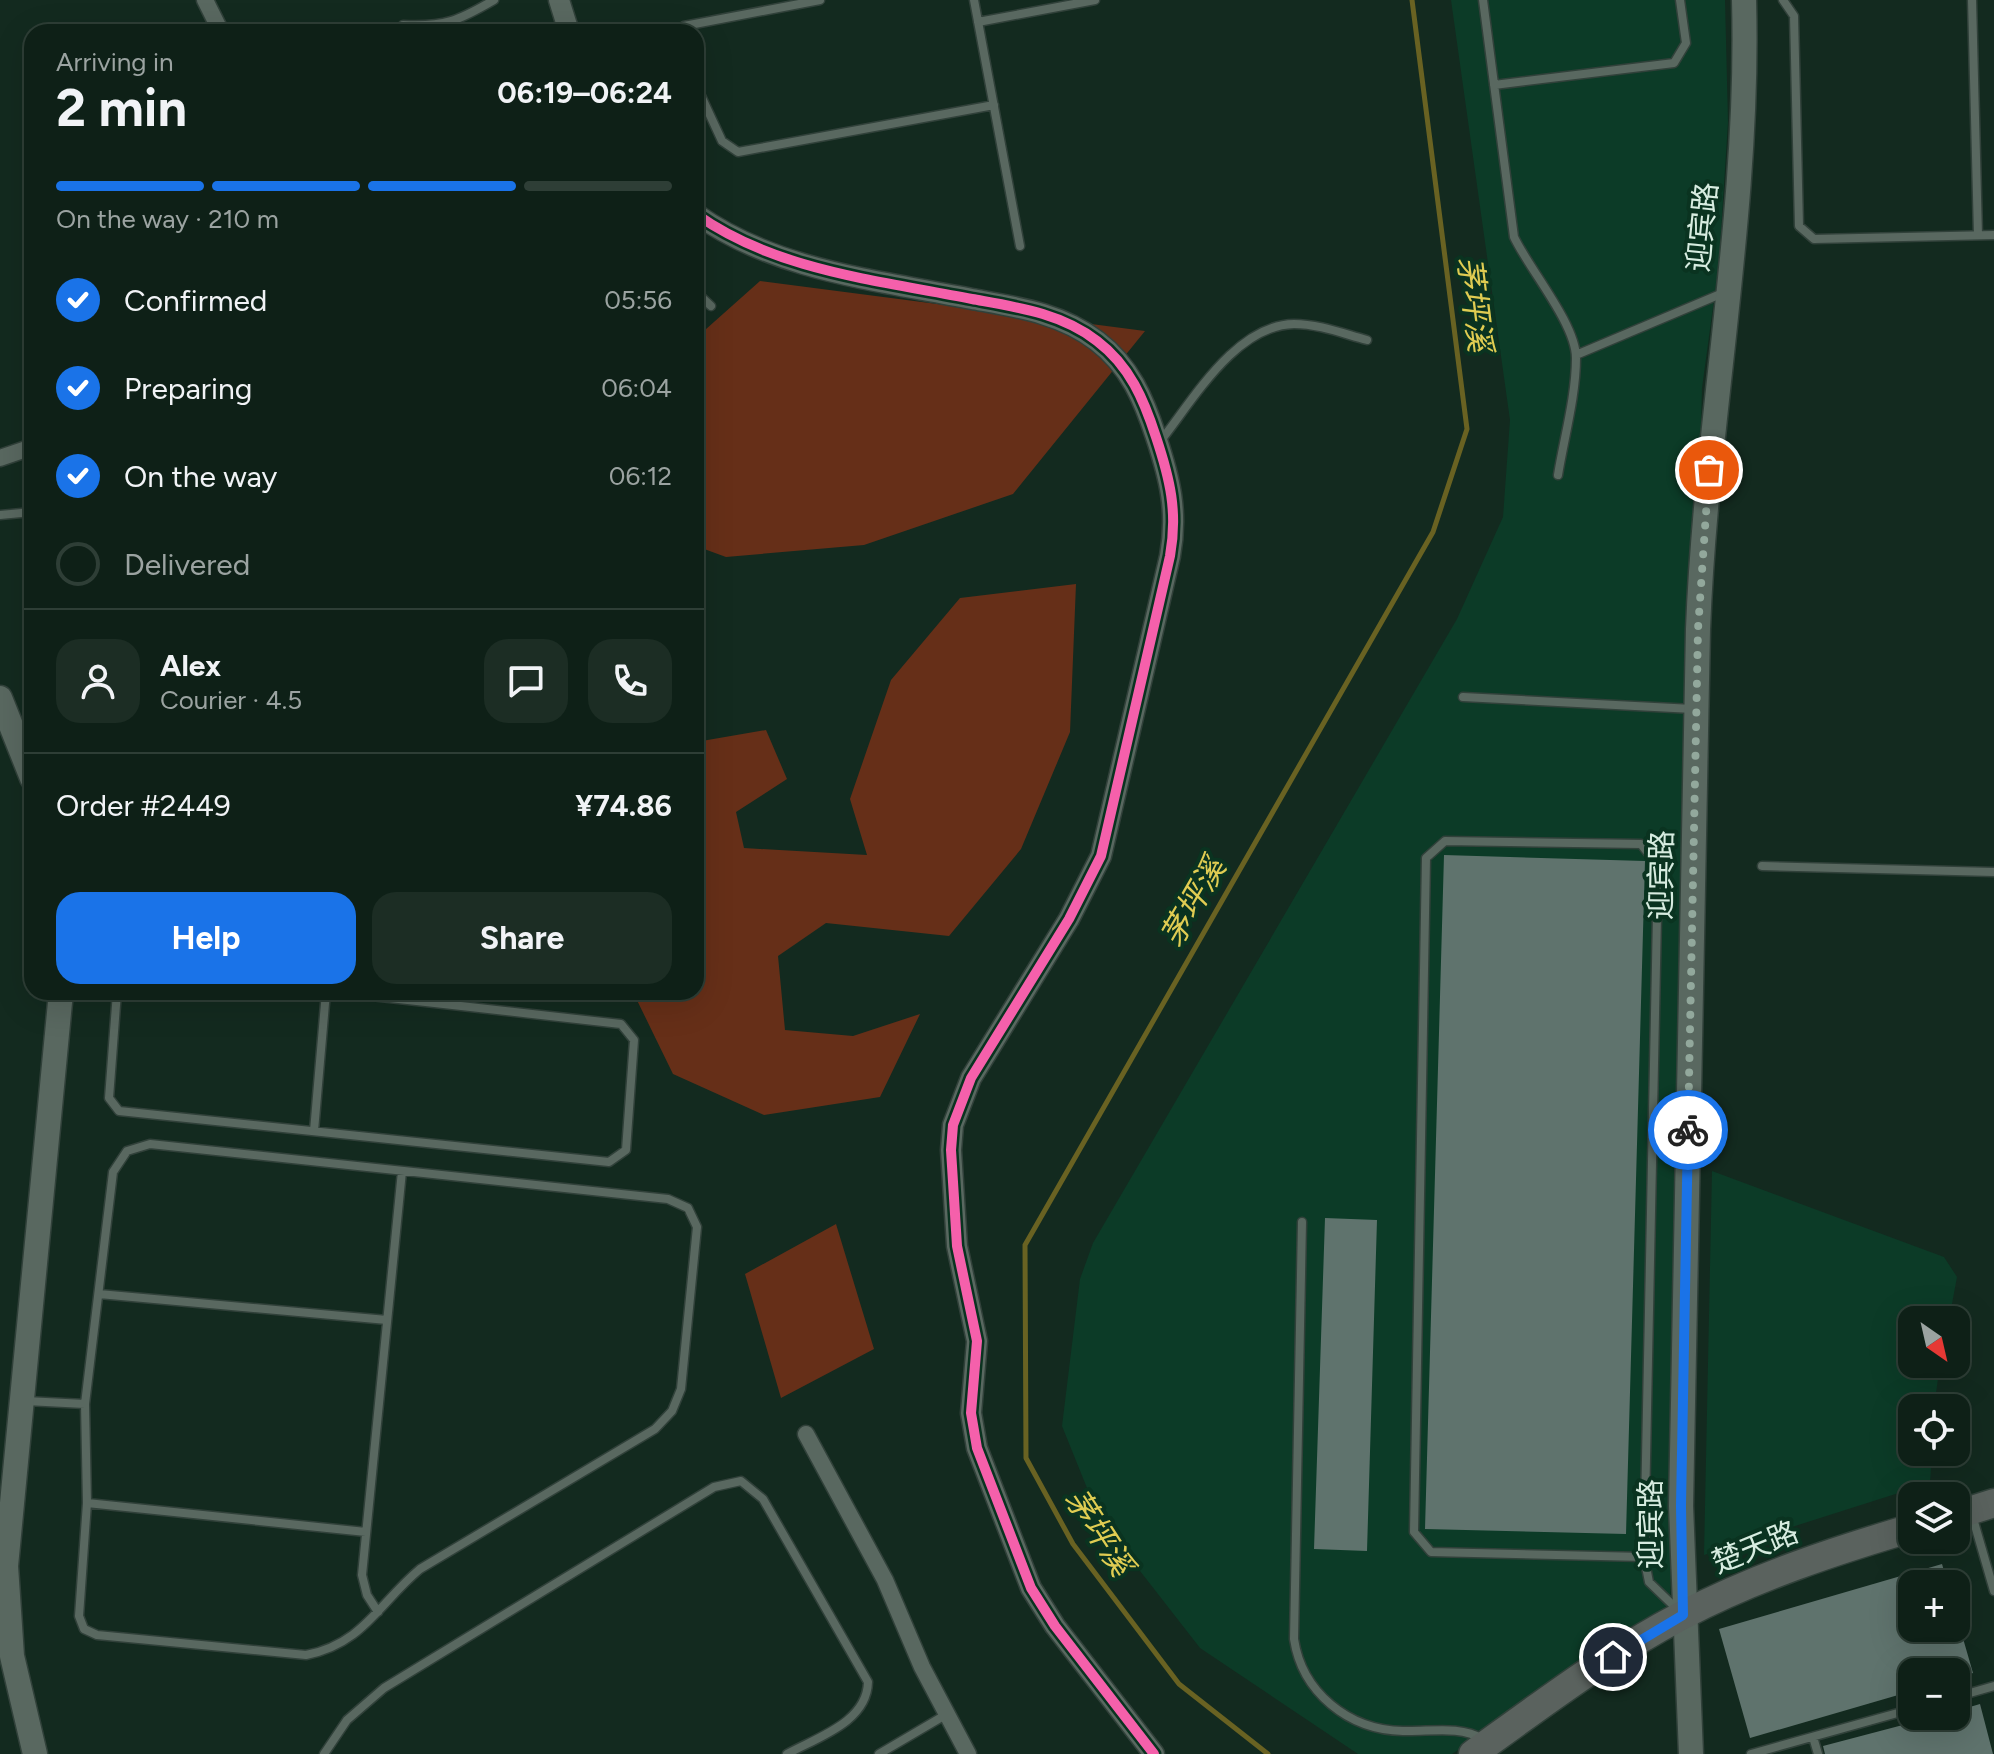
<!DOCTYPE html>
<meta charset="utf-8">
<style>
body{margin:0;font-family:Figtree,"Noto Sans SC",sans-serif;background:#1c2d24;color:#f1f3f6;height:100vh;display:flex;flex-direction:column;font-size:30px;white-space:nowrap}
*{box-sizing:border-box;margin:0}
p{font-size:26px;color:#9ba3a1}
.icon{flex:none;width:44px;height:44px;fill:none;stroke:currentColor;stroke-width:2;stroke-linecap:round;stroke-linejoin:round}
.map{position:relative;flex:1;overflow:hidden}
.details{position:absolute;left:24px;top:24px;width:680px;height:976px;display:flex;flex-direction:column;background:#0e2017;border-radius:24px;box-shadow:0 8px 32px #0002,0 0 0 2px #2e3e36}
.details>*{flex:none}
.needle{width:52px;rotate:146deg}
.controls{position:absolute;left:1898px;top:1306px;display:grid;gap:16px}
.controls a{display:grid;place-items:center;width:72px;height:72px;border-radius:16px;background:#0e2017;box-shadow:0 8px 32px #0002,0 0 0 2px #2e3e36;font-size:40px}
.pin{position:absolute;display:grid;place-items:center;width:68px;height:68px;color:#fff;margin:-34px;border:4px solid #fff;border-radius:50%;box-shadow:0 2px 8px #0007}
.courier{position:absolute;display:grid;place-items:center;width:80px;height:80px;margin:-40px;border:6px solid #1a73e8;border-radius:50%;background:#fff;color:#222;box-shadow:0 2px 10px #0007}
.headline em{font-style:normal;font-weight:700}
.headline div{display:flex;flex-direction:column-reverse}
.headline{display:flex;align-items:center;justify-content:space-between;height:136px;padding:0 32px}
h1{font-size:52px;font-weight:700;line-height:60px}
.bar{display:grid;grid-template-columns:repeat(4,1fr);gap:12px 8px;align-content:center;height:96px;padding:0 32px}
.bar i{height:10px;border-radius:6px;background:#2e3e36}
.bar .selected{background:#1a73e8}
.bar p{grid-column:span 4}
.line{display:flex;align-items:center;gap:20px;padding:0 32px;border-top:2px solid #2e3e36}
.line div{flex:1}
.round{display:grid;place-items:center;flex:none;width:84px;height:84px;border-radius:24px;background:#1c2d24}
ol{padding:0 32px;list-style:none}
li{display:flex;align-items:center;gap:24px;height:88px}
li p{margin-inline-start:auto}
li .icon{padding:8px;border-radius:50%;background:#1a73e8;color:#fff;stroke-width:4}
li:last-child{color:#9ba3a1}
li i{width:44px;height:44px;border:4px solid #2e3e36;border-radius:50%}
.action{display:flex;gap:16px;margin-top:auto;padding:16px 32px}
.action a{flex:1;height:92px;border-radius:24px;background:#1a73e8;color:#fff;font-size:32px;font-weight:700;line-height:92px;text-align:center}
.action a+a{background:#1c2d24;color:#f1f3f6}
.map>svg:first-child{display:block}
.built{fill:#0c3b27}
.green{fill:#662f18}
.lines{fill:none;stroke-linecap:round;stroke-linejoin:round}
.stream{stroke:#696222;stroke-width:5}
.building{fill:#5f736d}
.service-casing{stroke:#31413a;stroke-width:11}
.minor-casing{stroke:#31413a;stroke-width:19}
.tertiary-casing{stroke:#31413a;stroke-width:23}
.secondary-casing{stroke:#31413a;stroke-width:27}
.trunk-casing{stroke:#31413a;stroke-width:31}
.service{stroke:#596860;stroke-width:8}
.minor{stroke:#596860;stroke-width:16}
.tertiary{stroke:#596860;stroke-width:20}
.secondary{stroke:#596860;stroke-width:24}
.trunk{stroke:#5a625e;stroke-width:28}
.cycleway-casing{stroke:#0a3320;stroke-width:15}
.cycleway{stroke:#f560ab;stroke-width:10}
.done{stroke:#92a89c;stroke-width:8;stroke-dasharray:0 14.4}
.route{stroke:#1a73e8;stroke-width:10}
.labels{text-anchor:middle;dominant-baseline:central;stroke-width:8;stroke-linejoin:round;paint-order:stroke}
.street-label{font-size:30px;fill:#d7ece0;stroke:#0a3320}
.water-label{font-size:32px;font-style:italic;fill:#e0cc52;stroke:#0a3320}
</style>
<div class="map">
<svg width="1994" height="1754" viewBox="0 0 1994 1754">
<rect width="100%" height="100%" fill="#132a1f"/>
<path class="built" d="M1451 0H1725L1728 122 1719 263 1702 388 1670 1610 1452 1754H1358L1200 1648 1126 1553 1087 1488 1062 1426 1080 1279 1093 1243 1457 619 1503 517 1510 420Z
M1712 1171 1944 1257 1957 1277 1949 1320H1912V1364H1940L1934 1408H1912V1452H1932L1930 1483 1704 1555Z"/>
<path class="green" d="M760 281 1145 331 1013 494 864 545 726 557 696 546V338Z
M1076 584 1070 732 1021 849 949 936 826 923 778 956 785 1030 853 1036 920 1014 880 1097 764 1115 673 1074 633 992H696V742L766 730 787 779 736 812 744 848 867 855 850 799 891 680 960 598Z
M836 1224 874 1349 781 1398 745 1274Z"/>
<g class="lines">
<path class="stream" d="M1268 1754 1179 1684 1073 1544 1026 1458 1025 1245 1433 532 1467 429 1412 0"/>
</g>
<path class="building" d="M1444 855 1645 861 1626 1534 1425 1529Z
M1325 1218 1377 1220 1367 1551 1314 1549Z
M1942 1564 1948 1584H1912V1628H1960L1973 1673 1956 1678V1672H1912V1691L1750 1738 1719 1629Z
M1980 1704 1993 1754H1825L1823 1746 1937 1716H1956V1711Z"/>
<g class="lines">
<defs>
<path id="service" d="M974 0 1020 246
M1483 0 1514 237C1529 269 1576 324 1576 358 1576 396 1564 438 1558 475
M1783 0 1794 16 1799 226 1814 239 1994 235
M1972 0 1978 235
M978 22 1095 0
M403 32V25C445 27 458 21 494 0
M680 32 684 26 820 0
M696 85 722 141 738 152 994 105
M1494 85 1674 63 1686 43 1680 0
M696 292 711 306
M1576 355 1723 293
M1159 443C1192 402 1235 325 1294 324 1319 324 1344 334 1367 340
M0 515 32 512
M1463 697 1693 709
M1762 866 1994 872
M117 992 109 1098 119 1111 609 1162 626 1150 634 1040 621 1024 336 992
M314 1131 326 992
M150 1144 668 1199 688 1208 697 1227 681 1389 672 1411 655 1429 420 1569C379 1603 363 1644 306 1655L97 1635 84 1629 79 1616 87 1503 85 1404 113 1172 127 1151Z
M1302 1222 1294 1639C1302 1692 1348 1730 1403 1731 1430 1732 1459 1725 1483 1739
M99 1294 387 1320
M26 1401 85 1404
M87 1503 366 1532
M1972 1515 1994 1591
M1644 1557 1431 1552 1414 1532 1426 858 1445 841 1641 844 1658 866 1644 1557 1649 1582 1680 1612
M378 1612 367 1595 362 1575 402 1171
M1956 1697 1994 1686
M1813 1737 1818 1754
M324 1754 347 1720 384 1688 714 1487 741 1481 763 1499 868 1682C867 1722 818 1737 787 1754
M879 1754 947 1714
M1751 1754 1912 1709"/>
<path id="minor" d="M205 0 221 32
M0 458 32 447
M806 1434 885 1580 922 1667 968 1754"/>
<path id="tertiary" d="M559 0 569 32
M696 214C776 271 877 280 972 299 1016 307 1061 313 1097 341 1130 366 1144 400 1156 437 1170 479 1178 512 1170 556L1101 856 1069 919 971 1078 953 1125 951 1150 957 1246 977 1341 971 1413 977 1448 1031 1588 1055 1626 1154 1754"/>
<path id="secondary" d="M0 698 32 778
M35 1754 12 1656 6 1566 61 992
M1691 1754 1681 1506 1698 629C1706 419 1750 211 1744 0"/>
<path id="trunk" d="M1956 1515 1994 1503
M1473 1754C1541 1705 1608 1654 1683 1615 1756 1577 1834 1551 1912 1528"/>
</defs>
<use href="#service" class="service-casing"/>
<use href="#minor" class="minor-casing"/>
<use href="#tertiary" class="tertiary-casing"/>
<use href="#secondary" class="secondary-casing"/>
<use href="#trunk" class="trunk-casing"/>
<use href="#service" class="service"/>
<use href="#minor" class="minor"/>
<use href="#tertiary" class="tertiary"/>
<use href="#secondary" class="secondary"/>
<use href="#trunk" class="trunk"/>
<defs>
<path id="cycleway" d="M696 214C776 271 877 280 972 299 1016 307 1061 313 1097 341 1130 366 1144 400 1156 437 1170 479 1178 512 1170 556L1101 856 1069 919 971 1078 953 1125 951 1150 957 1246 977 1341 971 1413 977 1448 1031 1588 1055 1626 1154 1754"/>
</defs>
<use href="#cycleway" class="cycleway-casing"/>
<use href="#cycleway" class="cycleway"/>
</g>
<g class="lines">
<path class="done" d="M1688 1130 1698 629 1709 470"/>
<path class="route" d="M1613 1657 1683 1615 1681 1506 1688 1130"/>
</g>
<g class="labels">
<g class="street-label">
<text transform="translate(1702 227) rotate(-84)">迎宾路</text>
<text transform="translate(1661 875) rotate(-89)">迎宾路</text>
<text transform="translate(1650 1524) rotate(-90)">迎宾路</text>
<text transform="translate(1755 1547) rotate(-22)">楚天路</text>
</g>
<g class="water-label">
<text transform="translate(1475 304) rotate(83)">茅坪溪</text>
<text transform="translate(1193 902) rotate(-60)">茅坪溪</text>
<text transform="translate(1099 1532) rotate(57)">茅坪溪</text>
</g>
</g>
</svg>
<div class="controls">
<a><svg class="needle" viewBox="-14 -14 28 28"><path d="M0-13l5 13h-10z" fill="#e53935"/><path d="M0 13l5-13h-10z" fill="#9ba3a1"/></svg></a>
<a><svg class="icon" aria-label="locate" viewBox="0 0 24 24"><circle cx="12" cy="12" r="6"/><path d="M12 2v4M12 18v4M2 12h4M18 12h4"/></svg></a>
<a><svg class="icon" aria-label="layers" viewBox="0 0 24 24"><path d="M12 4l9 5-9 5-9-5zM3 14l9 5 9-5"/></svg></a>
<a>+</a>
<a>−</a>
</div>
<div class="pin" style="left:1709px;top:470px;background:#ea580c"><svg class="icon" aria-label="bag" viewBox="0 0 24 24"><path d="M5 8h14l-1 12H6zM9 8a3 3 0 0 1 6 0"/></svg></div>
<div class="pin" style="left:1613px;top:1657px;background:#1f2937"><svg class="icon" aria-label="home" viewBox="0 0 24 24"><path d="M3 11l9-7 9 7M6 9v11h12V9"/></svg></div>
<div class="courier" style="left:1688px;top:1130px"><svg class="icon" aria-label="bike" viewBox="0 0 24 24"><circle cx="6" cy="16" r="4"/><circle cx="18" cy="16" r="4"/><path d="M6 16l4-8h5l3 8M10 8l3 8H6M13 5h3"/></svg></div>
<section class="details">
<div class="headline"><div><h1>2 min</h1><p>Arriving in</p></div><em>06:19–06:24</em></div>
<div class="bar"><i class="selected"></i><i class="selected"></i><i class="selected"></i><i></i><p>On the way · 210 m</p></div>
<ol>
<li><svg class="icon" aria-label="check" viewBox="0 0 24 24"><path d="M5 12l5 5 9-10"/></svg>Confirmed<p>05:56</p></li>
<li><svg class="icon" aria-label="check" viewBox="0 0 24 24"><path d="M5 12l5 5 9-10"/></svg>Preparing<p>06:04</p></li>
<li><svg class="icon" aria-label="check" viewBox="0 0 24 24"><path d="M5 12l5 5 9-10"/></svg>On the way<p>06:12</p></li>
<li><i></i>Delivered</li>
</ol>
<div class="line" style="height:144px"><a class="round"><svg class="icon" aria-label="person" viewBox="0 0 24 24"><circle cx="12" cy="8" r="4"/><path d="M4 21q1-7 8-7t8 7"/></svg></a><div><b>Alex</b><p>Courier · 4.5</p></div><a class="round"><svg class="icon" aria-label="chat" viewBox="0 0 24 24"><path d="M4 5h16v11H9l-5 4z"/></svg></a><a class="round"><svg class="icon" aria-label="phone" viewBox="0 0 24 24"><path d="M5 4h4l2 5-3 2q2 4 5 5l2-3 5 2v4C11 20 4 13 5 4z"/></svg></a></div>
<div class="line" style="height:104px"><div>Order #2449</div><b>¥74.86</b></div>
<div class="action"><a>Help</a><a>Share</a></div>
</section>
</div>
